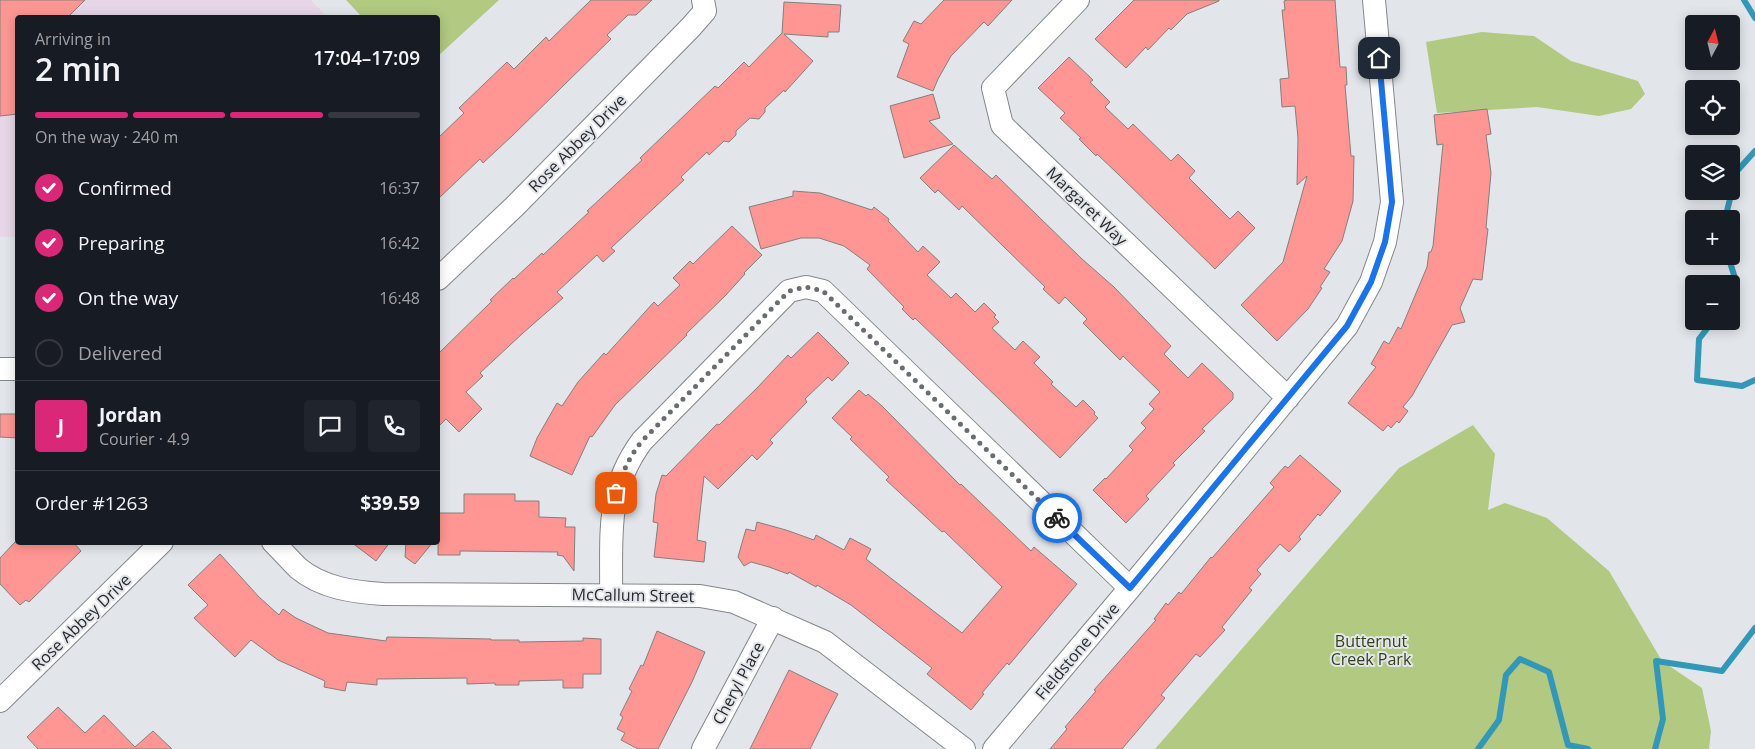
<!DOCTYPE html>
<meta charset="utf-8">
<style>
body{margin:0;font-family:"Open Sans",sans-serif;background:#20242c;color:#f1f3f6;height:100vh;display:flex;flex-direction:column;font-size:19px;white-space:nowrap}
*{box-sizing:border-box;margin:0}
p{font-size:16px;color:#9ea1a6}
.icon{flex:none;width:28px;height:28px;fill:none;stroke:currentColor;stroke-width:2;stroke-linecap:round;stroke-linejoin:round}
.map{position:relative;flex:1;overflow:hidden}
.panel{position:absolute;left:15px;top:15px;width:425px;height:530px;display:flex;flex-direction:column;background:#171b24;border-radius:5px;box-shadow:0 2px 12px #0003}
.panel>*{flex:none}
.needle{width:32px;rotate:7deg}
.controls{position:absolute;left:1685px;top:15px;display:grid;gap:10px}
.controls a{display:grid;place-items:center;width:55px;height:55px;border-radius:5px;background:#171b24;box-shadow:0 2px 12px #0003;font-size:25px}
.pin{position:absolute;display:grid;place-items:center;width:42px;height:42px;color:#fff;margin:-21px;border-radius:10px;box-shadow:0 2px 8px #0006}
.courier{position:absolute;display:grid;place-items:center;width:50px;height:50px;margin:-25px;border:4px solid #1a73e8;border-radius:50%;background:#fff;color:#222;box-shadow:0 1px 6px #0007}
.overview em{font-style:normal;font-weight:600}
.overview div{display:flex;flex-direction:column-reverse}
.overview{display:flex;align-items:center;justify-content:space-between;height:85px;padding:0 20px}
h1{font-size:32px;font-weight:600;line-height:38px}
.bar{display:grid;grid-template-columns:repeat(4,1fr);gap:8px 5px;align-content:center;height:60px;padding:0 20px}
.bar i{height:6px;border-radius:4px;background:#363941}
.bar .on{background:#db2777}
.bar p{grid-column:span 4}
.line{display:flex;align-items:center;gap:12px;padding:0 20px;border-top:1px solid #363941}
.line div{flex:1}
.round{display:grid;place-items:center;flex:none;width:52px;height:52px;border-radius:5px;background:#20242c}
ol{padding:0 20px;list-style:none}
li{display:flex;align-items:center;gap:15px;height:55px}
li p{margin-inline-start:auto}
li .icon{padding:5px;border-radius:50%;background:#db2777;color:#fff;stroke-width:4}
li:last-child{color:#9ea1a6}
li i{width:28px;height:28px;border:2px solid #363941;border-radius:50%}
.map>svg:first-child{display:block}
.education{fill:#e7d6e7}
.green{fill:#b2c981}
.lines{fill:none;stroke-linecap:round;stroke-linejoin:round}
.stream{stroke:#3398b7;stroke-width:6}
.building{fill:#ff9693;stroke:#857e7e}
.minor-casing{stroke:#83888c;stroke-width:24}
.minor{stroke:#fff;stroke-width:22}
.done{stroke:#6a6c70;stroke-width:5;stroke-dasharray:0 9}
.route{stroke:#1a73e8;stroke-width:6}
.labels{text-anchor:middle;dominant-baseline:central;stroke-width:4;stroke-linejoin:round;paint-order:stroke}
.street-label{font-size:16px;fill:#2a2b2d;stroke:#e2e6eb}
.park-label{font-size:16px;fill:#364119;stroke:#e2e6eb}
</style>
<div class="map">
<svg width="1755" height="749" viewBox="0 0 1755 749">
<rect width="100%" height="100%" fill="#e2e6eb"/>
<path class="education" d="M0 0H311L327 17 18 18 17 237H0Z"/>
<path class="green" d="M346 0H499L438 56V18L362 17Z
M1482 32 1534 36 1571 61 1638 81 1645 94 1631 109 1599 116 1537 107 1437 113 1426 42Z
M1473 425 1495 454 1488 510 1505 503 1547 518 1609 571 1662 661 1702 688 1711 731 1709 749H1155L1399 468Z"/>
<g class="lines">
<path class="stream" d="M1744 0 1755 18
M1725 219 1737 171 1755 151
M1728 256 1735 278 1731 289
M1713 321 1699 339 1697 380 1742 386 1755 380
M1478 749 1499 720 1506 675 1520 659 1549 672 1568 745 1588 749
M1655 749 1663 719 1656 661 1722 671 1755 628"/>
</g>
<path class="building" d="M0 0H85L67 18H18V114L0 116Z
M591 0H652L636 15H628L607 35 611 39 512 136 483 163 480 159 438 199V138L464 113 459 108 507 62 514 69 546 37 549 41Z
M944 0H1012L988 26 984 22 951 56 938 79 933 91 897 77 909 44 903 41 914 21 921 24Z
M1134 0H1219V1L1187 14 1171 30 1169 28 1148 50 1146 47 1126 68 1095 39Z
M1287 0H1335L1340 67H1346L1347 85H1345L1351 156H1354L1353 201 1342 241 1324 269 1330 272 1320 287 1322 288 1308 309 1277 341 1241 305 1283 262 1307 176 1297 185 1298 138 1295 106 1282 107 1280 79 1289 78 1282 10H1285L1284 1Z
M784 2 841 5 839 32H828V37L784 34 813 61 785 92 784 90 765 108V112L759 119 750 118 736 131V135L729 142 724 141 709 155 707 152 681 177 684 180 611 248 615 251 603 262 597 255 557 292 563 298 523 333 480 373 483 376 466 392 482 409 459 432 446 419 438 427V354L492 301 490 300 513 278 514 279 542 253 543 255 589 212 587 211 642 160 640 158 715 86 718 88 744 62 749 67 782 33Z
M1069 57 1093 80 1090 82 1110 102 1105 107 1128 129 1133 124 1171 161 1178 154 1195 171 1189 178 1230 219 1238 211 1255 228 1215 269 1118 174 1097 154 1096 156 1079 139 1081 138 1060 118 1065 113 1038 88Z
M933 94 940 118 929 121 953 144 904 158 890 106Z
M1487 109 1491 134 1486 135 1491 173 1486 228 1488 229 1482 280 1473 279 1460 308 1465 322 1452 325 1412 396 1403 407 1408 411 1399 423 1397 421 1391 428 1388 425 1383 431 1348 403 1376 367 1371 364 1384 341 1389 344 1398 327 1401 329 1427 267 1429 252H1431L1433 246 1443 144 1437 145 1434 115Z
M954 145 992 179 996 175 1082 259 1114 287 1171 346 1164 354 1188 378 1202 363 1233 393V399L1202 429 1205 431 1173 463 1175 465 1146 496 1149 499 1126 523 1093 490 1105 478 1106 479 1133 450 1129 446 1146 428 1141 423 1154 409 1149 404 1160 392 1123 356 1120 360 1083 323 1087 319 1065 297 1059 304 1043 289 1045 287 962 206 959 210 938 190 935 193 920 178Z
M793 191 820 193 872 210 874 207 889 219 888 221 918 252 923 246 940 262 927 275 951 298 956 293 975 312 984 303 996 315 994 317 999 322 992 328 1015 350 1023 341 1040 357 1034 363 1053 382 1051 384 1076 407 1083 400 1095 412 1094 414 1098 418 1060 458 915 318 913 320 902 309 904 307 867 269 870 265 844 246 819 238H801L761 249 749 207 793 196Z
M732 226 762 255 744 273 745 274 725 296 686 334 687 335 615 405 592 437 590 436 572 475 530 456 537 438 557 403 562 406 578 382 604 353 606 355 654 302 658 306 680 285 673 278 690 261 693 264Z
M818 332 849 363 832 381 828 377 805 399 807 402 770 440 773 443 757 460 752 455 718 489 704 476 697 540 706 542 704 562 654 557 658 523 653 522 656 494 662 475 666 476 717 424 719 425 757 388 788 355 791 358Z
M859 390 866 396 868 394 882 406 960 485 961 484 1031 551 1034 547 1077 584 1029 641 1009 665 1007 663 982 693 984 694 971 710 927 674 932 668 851 605 817 585 816 587 789 572 788 574 769 567 751 562 744 566 738 557 746 529 755 531 757 522 786 530 814 540 816 535 844 550 850 538 871 549 866 559 962 633 1002 587 944 531 942 532 886 480 889 477 850 439 852 437 832 418Z
M0 414H18V438L0 437Z
M1300 455 1341 491 1320 516 1318 514 1299 537 1301 539 1289 552 1280 544 1257 570 1261 574 1249 588 1252 590 1222 627 1225 630 1200 657 1196 654 1161 695 1165 698 1122 749H1050L1067 729 1065 727 1096 691 1094 690 1156 620 1154 619 1166 603 1168 605 1179 592 1181 594 1211 557 1212 558 1274 487 1270 483 1285 466 1288 468Z
M464 494H515V501H539V517L566 518 565 527H575L574 571 563 556 557 555 558 552 460 551V555H438V513H464Z
M15 542H73L81 551 29 602 26 600 20 605 0 584V558Z
M351 542H390L376 561Z
M406 542H433L415 564 405 557Z
M220 554 259 597 279 615 283 609 296 618 328 633 386 641 387 637 491 639V640H519V642L583 641V638L601 639V674H583V688H563V680L519 681V685H495V683L467 684V678L377 679V685L347 682 345 691 324 687 325 681 278 660 251 640 235 657 194 618 208 605 188 585Z
M657 631 705 652 692 682 658 749H638L621 740 625 733 617 729 623 717 620 715 632 691 629 689 641 665 643 666Z
M789 670 838 694 824 721 810 749H750Z
M58 707 85 733 104 715 135 747 153 731 172 749H38L27 737Z"/>
<g class="lines">
<defs>
<path id="minor" d="M1078 0 993 88 1002 125 1288 398
M438 279 514 207 691 27 705 11 703 0
M0 369H18
M273 542C282 551 290 560 298 568 322 588 353 592 383 594L700 596 734 602 825 642 964 749
M611 594C612 535 605 491 642 441L789 291 806 287 823 291 1130 588
M0 701 162 542
M703 749 773 618
M994 749 1130 588 1347 326 1371 282 1385 242 1392 202 1374 0"/>
</defs>
<use href="#minor" class="minor-casing"/>
<use href="#minor" class="minor"/>
</g>
<g class="lines">
<path class="done" d="M616 493C622 473 629 457 642 441L789 291 806 287 823 291 1057 518"/>
<path class="route" d="M1057 518 1130 588 1347 326 1371 282 1385 242 1392 202 1379 58"/>
</g>
<g class="labels">
<g class="street-label">
<text transform="translate(577 143) rotate(-45)">Rose Abbey Drive</text>
<text transform="translate(1087 206) rotate(44)">Margaret Way</text>
<text transform="translate(633 595) rotate(1)">McCallum Street</text>
<text transform="translate(81 622) rotate(-44)">Rose Abbey Drive</text>
<text transform="translate(1077 651) rotate(-50)">Fieldstone Drive</text>
<text transform="translate(738 683) rotate(-62)">Cheryl Place</text>
</g>
<g class="park-label">
<text x="1371" y="641">Butternut<tspan x="1371" dy="18">Creek Park</tspan></text>
</g>
</g>
</svg>
<div class="controls">
<a><svg class="needle" viewBox="-14 -14 28 28"><path d="M0-13l5 13h-10z" fill="#e53935"/><path d="M0 13l5-13h-10z" fill="#9ea1a6"/></svg></a>
<a><svg class="icon" aria-label="locate" viewBox="0 0 24 24"><circle cx="12" cy="12" r="6"/><path d="M12 2v4M12 18v4M2 12h4M18 12h4"/></svg></a>
<a><svg class="icon" aria-label="layers" viewBox="0 0 24 24"><path d="M12 4l9 5-9 5-9-5zM3 14l9 5 9-5"/></svg></a>
<a>+</a>
<a>−</a>
</div>
<div class="pin" style="left:616px;top:493px;background:#ea580c"><svg class="icon" aria-label="bag" viewBox="0 0 24 24"><path d="M5 8h14l-1 12H6zM9 8a3 3 0 0 1 6 0"/></svg></div>
<div class="pin" style="left:1379px;top:58px;background:#1f2937"><svg class="icon" aria-label="home" viewBox="0 0 24 24"><path d="M3 11l9-7 9 7M6 9v11h12V9"/></svg></div>
<div class="courier" style="left:1057px;top:518px"><svg class="icon" aria-label="bike" viewBox="0 0 24 24"><circle cx="6" cy="16" r="4"/><circle cx="18" cy="16" r="4"/><path d="M6 16l4-8h5l3 8M10 8l3 8H6M13 5h3"/></svg></div>
<section class="panel">
<div class="overview"><div><h1>2 min</h1><p>Arriving in</p></div><em>17:04–17:09</em></div>
<div class="bar"><i class="on"></i><i class="on"></i><i class="on"></i><i></i><p>On the way · 240 m</p></div>
<ol>
<li><svg class="icon" aria-label="check" viewBox="0 0 24 24"><path d="M5 12l5 5 9-10"/></svg>Confirmed<p>16:37</p></li>
<li><svg class="icon" aria-label="check" viewBox="0 0 24 24"><path d="M5 12l5 5 9-10"/></svg>Preparing<p>16:42</p></li>
<li><svg class="icon" aria-label="check" viewBox="0 0 24 24"><path d="M5 12l5 5 9-10"/></svg>On the way<p>16:48</p></li>
<li><i></i>Delivered</li>
</ol>
<div class="line" style="height:90px"><b class="round" style="background:#db2777;color:#fff">J</b><div><b>Jordan</b><p>Courier · 4.9</p></div><a class="round"><svg class="icon" aria-label="chat" viewBox="0 0 24 24"><path d="M4 5h16v11H9l-5 4z"/></svg></a><a class="round"><svg class="icon" aria-label="phone" viewBox="0 0 24 24"><path d="M5 4h4l2 5-3 2q2 4 5 5l2-3 5 2v4C11 20 4 13 5 4z"/></svg></a></div>
<div class="line" style="height:65px"><div>Order #1263</div><b>$39.59</b></div>
</section>
</div>
